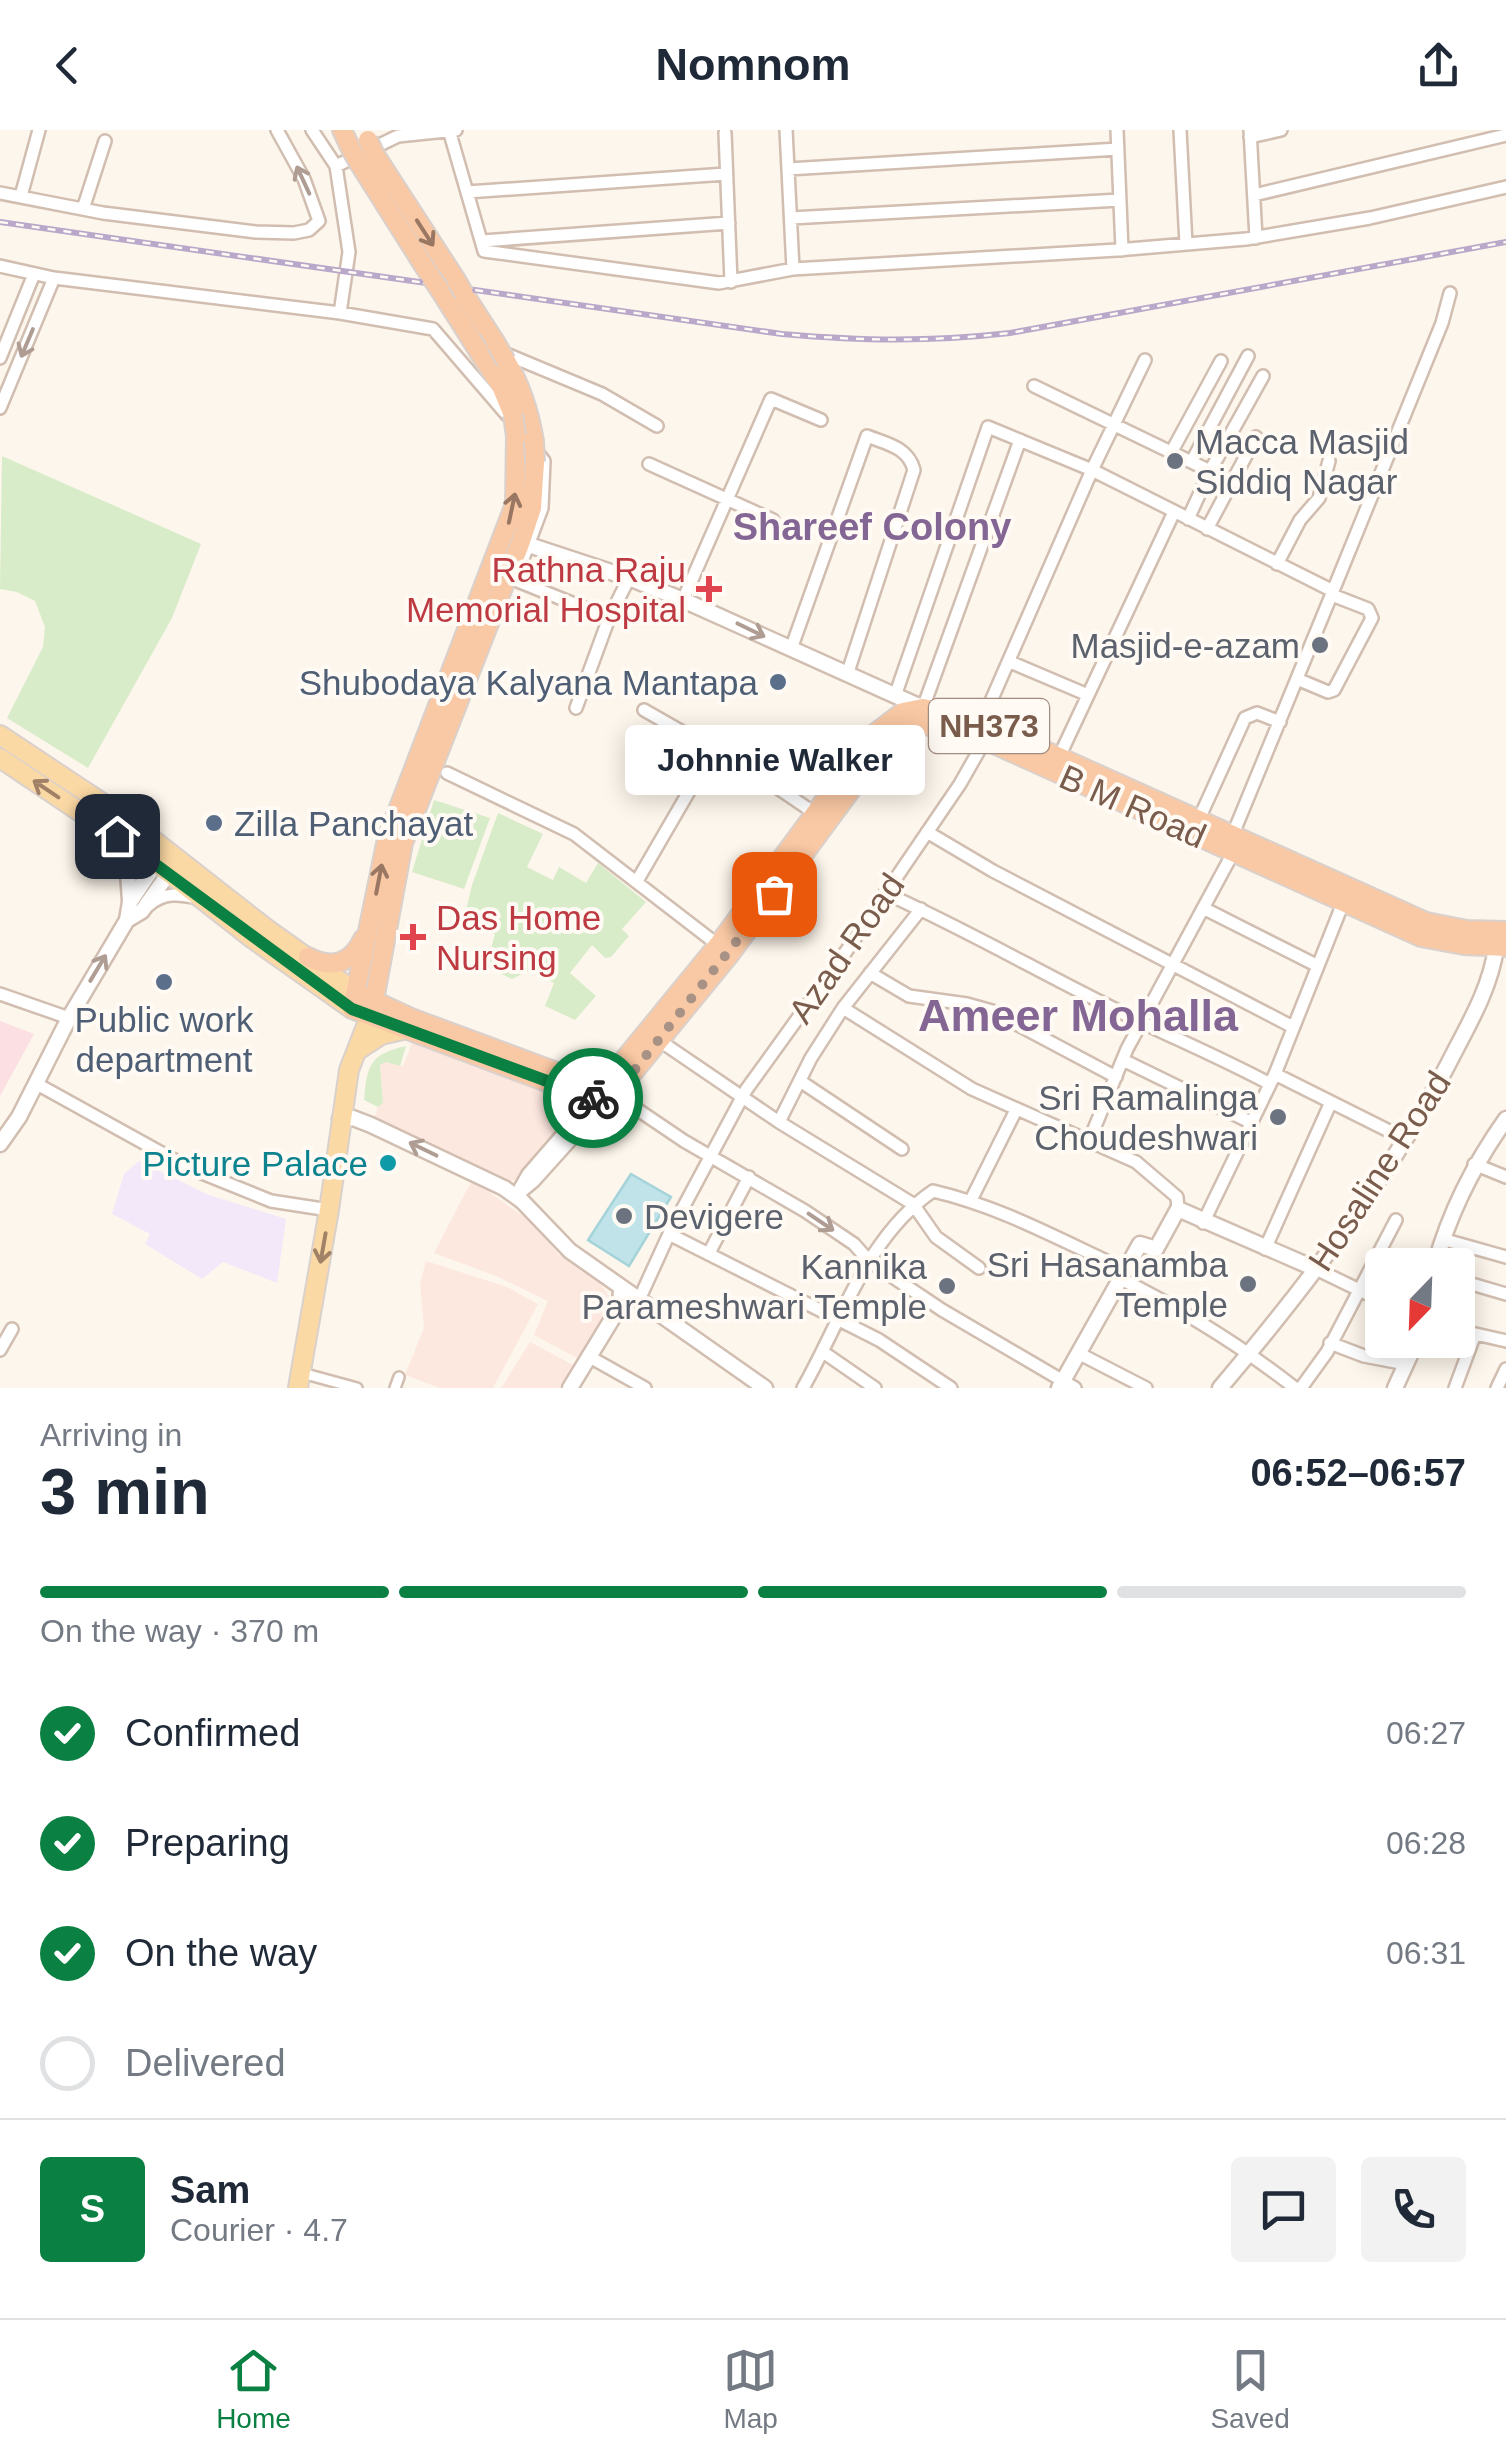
<!DOCTYPE html>
<meta charset="utf-8">
<style>
body{margin:0;font-family:Helvetica,sans-serif;background:#f2f2f3;color:#1f2937;height:100vh;display:flex;flex-direction:column;font-size:38px;white-space:nowrap}
*{box-sizing:border-box;margin:0}
p{font-size:32px;color:#747a83}
.icon{flex:none;width:55px;height:55px;fill:none;stroke:currentColor;stroke-width:2;stroke-linecap:round;stroke-linejoin:round}
.map{position:relative;height:1258px;overflow:hidden}
.side{display:flex;flex-direction:column;background:#fff;flex:1}
.side>*{flex:none}
.needle{width:65px;rotate:203deg}
.fabs{position:absolute;left:1365px;top:1118px;display:grid;gap:20px}
.fabs a{display:grid;place-items:center;width:110px;height:110px;border-radius:10px;background:#fff;box-shadow:0 5px 25px #0003;font-size:50px}
.pin{position:absolute;display:grid;place-items:center;width:85px;height:85px;color:#fff;margin:-42px;border-radius:20px;box-shadow:0 5px 15px #0006}
.courier{position:absolute;display:grid;place-items:center;width:100px;height:100px;margin:-50px;border:8px solid #0b8043;border-radius:50%;background:#fff;color:#222;box-shadow:0 2px 12px #0007}
.bubble{position:absolute;height:70px;border-radius:10px;background:#fff;box-shadow:0 5px 25px #0003;font-size:32px;font-weight:800;line-height:70px;text-align:center}
.overview em{font-style:normal;font-weight:800}
.overview div{display:flex;flex-direction:column-reverse}
.overview{display:flex;align-items:center;justify-content:space-between;height:170px;padding:0 40px}
h1{font-size:65px;font-weight:800;line-height:75px}
.bar{display:grid;grid-template-columns:repeat(4,1fr);gap:15px 10px;align-content:center;height:120px;padding:0 40px}
.bar i{height:12px;border-radius:8px;background:#e0e1e3}
.bar .on{background:#0b8043}
.bar p{grid-column:span 4}
.line{display:flex;align-items:center;gap:25px;padding:0 40px;border-top:2px solid #e0e1e3}
.line div{flex:1}
.round{display:grid;place-items:center;flex:none;width:105px;height:105px;border-radius:10px;background:#f2f2f3}
ol{padding:0 40px;list-style:none}
li{display:flex;align-items:center;gap:30px;height:110px}
li p{margin-inline-start:auto}
li .icon{padding:10px;border-radius:50%;background:#0b8043;color:#fff;stroke-width:4}
li:last-child{color:#747a83}
li i{width:55px;height:55px;border:5px solid #e0e1e3;border-radius:50%}
header{display:flex;justify-content:space-between;align-items:center;height:130px;padding:0 40px;background:#fff;font-size:45px;font-weight:800}
.dock{display:flex;justify-content:space-around;align-items:center;height:140px;border-top:2px solid #e0e1e3;background:#fff;font-size:28px;color:#747a83}
.dock a{display:grid;justify-items:center;gap:5px}
.dock .on{color:#0b8043}
.map>svg:first-child{display:block}
.commercial{fill:#fde8e0}
.education{fill:#f3e8fa}
.medical{fill:#fbdfe3}
.green{fill:#d8ecc9}
.water{fill:#bfe3e8;stroke:#a5d3da;stroke-width:2.5}
.lines{fill:none;stroke-linecap:round;stroke-linejoin:round}
.pedestrian-casing{stroke:#d1beb0;stroke-width:14}
.minor-casing{stroke:#d1beb0;stroke-width:16}
.tertiary-casing{stroke:#d1beb0;stroke-width:19}
.primary-casing{stroke:#dad1cd;stroke-width:22}
.trunk-casing{stroke:#dad1cd;stroke-width:22}
.pedestrian{stroke:#fff;stroke-width:9}
.minor{stroke:#fff;stroke-width:11}
.tertiary{stroke:#fff;stroke-width:14}
.primary{stroke:#fbd9a5;stroke-width:18}
.trunk{stroke:#f9c8a4;stroke-width:18}
.rail-casing{stroke:#b9a8c9;stroke-width:6}
.rail{stroke:#fffaf3;stroke-width:2.5;stroke-dasharray:8;stroke-linecap:butt}
.trunk-bridge-casing{stroke:#dad1cd;stroke-width:22;stroke-linecap:butt}
.trunk-bridge{stroke:#f9c8a4;stroke-width:18}
.oneway{stroke:#af9d94}
.oneway2{stroke:#9a7763}
.oneway3{stroke:#a18267}
.done{stroke:#a89285;stroke-width:10;stroke-dasharray:0 18}
.route{stroke:#0b8043;stroke-width:12}
.worship-dot{fill:#6b7280;stroke:#fffaf3;stroke-width:4}
.health-dot{fill:#e0444e;stroke:#fffaf3;stroke-width:4}
.service-dot{fill:#5c6f8a;stroke:#fffaf3;stroke-width:4}
.culture-dot{fill:#0f9aa8;stroke:#fffaf3;stroke-width:4}
.labels{text-anchor:middle;dominant-baseline:central;stroke-width:8;stroke-linejoin:round;paint-order:stroke}
.shield{fill:#fffaf3;stroke:#a28b7f;stroke-width:2.5}
.shield-label{font-size:32px;font-weight:bold;fill:#7a5c4d}
.worship-label{font-size:35px;fill:#5b616d;stroke:#fffaf3;text-anchor:end}
.health-label{font-size:35px;fill:#be3a42;stroke:#fffaf3;text-anchor:end}
.service-label{font-size:35px;fill:#4e5e75;stroke:#fffaf3;text-anchor:end}
.street-label{font-size:35px;fill:#7a5c4d;stroke:#fffaf3}
.culture-label{font-size:35px;fill:#0d838f;stroke:#fffaf3;text-anchor:end}
.neighbourhood-label{font-size:38px;font-weight:bold;fill:#846695;stroke:#fffaf3}
.district-label{font-size:45px;font-weight:bold;fill:#846695;stroke:#fffaf3}
</style>
<header><svg class="icon" aria-label="back" viewBox="0 0 24 24"><path d="M15 5l-7 7 7 7"/></svg>Nomnom<svg class="icon" aria-label="share" viewBox="0 0 24 24"><path d="M12 15V3M7 8l5-5 5 5M5 13v7h14v-7"/></svg></header>
<div class="map">
<svg width="1506" height="1258" viewBox="0 0 1506 1258">
<rect width="100%" height="100%" fill="#fdf6ec"/>
<path class="commercial" d="M412 913 573 973 566 994 528 1044 512 1051 489 1052 372 995 378 977 383 973 380 935 385 932 403 936Z
M472 1050 533 1093 558 1124 596 1148 614 1173 579 1229 534 1205 548 1171 496 1146 434 1123Z
M426 1131 507 1157 538 1174 493 1258H440L405 1245 424 1198 420 1154Z
M530 1212 573 1235 559 1258H501Z"/>
<path class="education" d="M139 1031 209 1065 286 1089 277 1153 223 1132 202 1149 145 1114 150 1104 112 1084 124 1044Z"/>
<path class="medical" d="M0 891 34 904 0 966Z"/>
<path class="green" d="M2 326 201 414 172 488 88 638 7 588 43 517 45 497 35 471 17 462 0 459Z
M434 670 490 688 464 759 412 742Z
M498 683 543 704 527 737 553 750 559 737 586 753 598 733 646 772 622 799 629 806 611 827 605 828 592 815 570 843 596 866 575 890 545 876 554 853 528 841 512 849 486 837 495 804 462 797 472 755Z
M406 916 400 936 386 932 380 935 383 973 378 977 364 970C367 935 370 924 406 916Z"/>
<path class="water" d="M631 1044 671 1067 629 1136 588 1110Z"/>
<g class="lines">
<defs>
<path id="pedestrian" d="M302 1243 357 1258
M395 1258 399 1247"/>
<path id="minor" d="M312 0 336 36 349 122 340 183
M449 0 484 121 719 153 793 139 1117 120 1246 109 1370 88 1506 57
M786 0 793 139
M1117 0 1122 120
M1180 0 1186 114
M1250 0 1256 108
M725 3 731 152
M1250 7 1281 0
M336 36 398 6 456 0
M788 39 1118 19
M467 62 726 44
M0 63 103 83 256 102 294 103 309 100 319 91 304 49 277 0
M1254 65 1506 5
M21 66 39 0
M83 79 105 11
M791 88 1120 70
M482 111 729 93
M0 136 54 148 340 183 433 199 507 285
M499 221 602 264 657 296
M0 228 34 144
M1034 256 1210 341
M0 278 54 148
M534 318 544 331 542 378 515 450 609 488
M1172 321 1221 231
M1192 331 1248 226
M649 334 773 390
M1188 389 1210 341 1263 246
M1207 399 1256 307
M1277 434 1300 390 1319 368 1329 331
M1333 461 1442 193 1450 163
M683 470 771 269 821 290
M791 519 867 306C887 314 908 317 914 340L847 545
M1010 532 1088 565
M1297 549 1328 562 1334 560 1372 488 1368 479 1332 465
M895 566 988 297 1092 340 1333 461 1233 704
M576 578 609 488 629 448
M923 578 1020 310
M644 580 763 648 816 684
M981 594 1092 340 1145 230
M1059 627 1174 382
M447 643 574 704 718 815
M1199 689 1245 588 1257 583 1280 592
M927 702 993 741 1293 897
M637 751 713 620
M885 763C972 802 1053 850 1139 891 1183 912 1227 931 1270 954
M149 775C164 762 179 764 197 768
M1203 778 1318 836
M870 843 909 866 967 874 992 881 1116 947
M0 864 69 888
M843 878 921 779
M660 911 779 992 811 928 843 878 972 959 1136 1032 1177 1067 1178 1079
M1123 930 1252 993
M1275 944 1405 1009
M800 951 902 1019
M37 954 187 1037 271 1071 329 1080
M779 992 913 1074 936 1107 979 1138
M1089 1011 1127 919 1234 721
M1474 1034 1506 1047
M520 1058 528 1044 594 968
M516 1066 534 1051 613 963 684 1011 805 1081 854 1114 869 1131 942 1180 1075 1258
M971 1070 1016 980
M1203 1093 1275 944 1343 773
M669 1104 879 1210 951 1258
M1442 1109 1506 1127
M1265 1119 1331 972
M709 1123 749 1047
M1316 1139 1382 1171
M1121 1149C1183 1180 1240 1215 1295 1258
M1458 1150 1506 1164
M638 1172 669 1104 746 960 847 820 960 654 985 610
M1458 1200 1506 1211
M1330 1213 1364 1226 1406 1234
M0 1220 12 1199
M823 1222 875 1258
M1078 1223 1146 1258
M588 1226 645 1258
M803 1258C841 1191 867 1106 933 1061 1002 1077 1062 1111 1126 1140
M1301 1258 1327 1222 1396 1090
M1455 1258 1475 1204
M1497 1258 1506 1239"/>
<path id="tertiary" d="M529 415 629 448 683 470 923 578
M119 709 127 729 130 771
M127 790 130 772 161 726
M340 989 353 988 371 995 504 1058 522 1071 570 1121 765 1258
M0 1014 19 987 69 888 127 790 142 781 173 737
M1435 1135C1450 1081 1474 1034 1506 989
M570 1258 620 1176 621 1160
M1059 1258 1140 1114 1156 1119 1178 1079 1316 1139
M1220 1258C1309 1153 1395 1040 1457 917 1474 885 1491 853 1496 818
M1395 1258 1417 1210"/>
<path id="primary" d="M0 605 125 688 267 799 357 863
M0 628 156 733 253 809 352 879
M358 920 381 905 402 900
M298 1258 329 1080 349 940 370 886"/>
<path id="trunk" d="M342 0 351 19
M375 25 456 150
M359 33 431 147
M440 160 471 209
M464 164 495 212
M479 222 501 256 513 285
M506 231C521 256 529 282 534 311
M516 306 515 374 387 709 352 879 579 964 598 969 622 956 730 824 884 615 910 596 922 594 985 610 1421 807 1464 815 1506 817
M308 827C332 840 352 833 363 809
M357 863 411 888 578 950C592 952 601 950 614 942L718 815 873 605 903 582 923 578 990 596 1426 792 1467 800 1506 801
M372 881 403 713 520 414 532 378 535 332"/>
</defs>
<use href="#pedestrian" class="pedestrian-casing"/>
<use href="#minor" class="minor-casing"/>
<use href="#tertiary" class="tertiary-casing"/>
<use href="#primary" class="primary-casing"/>
<use href="#trunk" class="trunk-casing"/>
<use href="#pedestrian" class="pedestrian"/>
<use href="#minor" class="minor"/>
<use href="#tertiary" class="tertiary"/>
<use href="#primary" class="primary"/>
<use href="#trunk" class="trunk"/>
<defs>
<path id="rail" d="M0 92 782 204C863 211 929 212 1010 203L1506 112"/>
</defs>
<use href="#rail" class="rail-casing"/>
<use href="#rail" class="rail"/>
<defs>
<path id="trunk-bridge" d="M368 10 375 25
M351 19 359 33
M431 147 440 160
M456 150 464 164
M471 209 479 222
M495 212 506 231
M513 285 516 306
M534 311 535 332"/>
</defs>
<use href="#trunk-bridge" class="trunk-bridge-casing"/>
<use href="#trunk-bridge" class="trunk-bridge"/>
</g>
<defs><path id="oneway-shaft" d="M-6 0H5M1.5-3L5.5 0L1.5 3" fill="none" stroke-width="1.6" stroke-linecap="round" stroke-linejoin="round" transform="scale(2.5)"/></defs>
<g class="oneway">
<use href="#oneway-shaft" transform="translate(303 50) rotate(-115)"/>
<use href="#oneway-shaft" transform="translate(27 213) rotate(113)"/>
<use href="#oneway-shaft" transform="translate(751 500) rotate(26)"/>
<use href="#oneway-shaft" transform="translate(98 838) rotate(-59)"/>
<use href="#oneway-shaft" transform="translate(423 1019) rotate(-154)"/>
<use href="#oneway-shaft" transform="translate(821 1092) rotate(34)"/>
</g>
<g class="oneway2">
<use href="#oneway-shaft" transform="translate(425 103) rotate(57)"/>
<use href="#oneway-shaft" transform="translate(512 378) rotate(-78)"/>
<use href="#oneway-shaft" transform="translate(379 749) rotate(-79)"/>
</g>
<g class="oneway3">
<use href="#oneway-shaft" transform="translate(46 659) rotate(-146)"/>
<use href="#oneway-shaft" transform="translate(323 1118) rotate(100)"/>
</g>
<g class="lines">
<path class="done" d="M593 968 606 967 622 956 774 764"/>
<path class="route" d="M117 706 352 879 593 968"/>
</g>
<g class="worship-dot">
<circle cx="1175" cy="331" r="10"/>
<circle cx="1320" cy="515" r="10"/>
<circle cx="1278" cy="987" r="10"/>
<circle cx="624" cy="1086" r="10"/>
<circle cx="1248" cy="1154" r="10"/>
<circle cx="947" cy="1156" r="10"/>
</g>
<g class="health-dot">
<path d="M704 444h10v10h10v10h-10v10h-10v-10h-10v-10h10z"/>
<path d="M408 792h10v10h10v10h-10v10h-10v-10h-10v-10h10z"/>
</g>
<g class="service-dot">
<circle cx="778" cy="552" r="10"/>
<circle cx="214" cy="693" r="10"/>
<circle cx="164" cy="852" r="10"/>
</g>
<circle class="culture-dot" cx="388" cy="1033" r="10"/>
<g class="labels">
<rect class="shield" x="929" y="569" width="120" height="54" rx="8"/>
<g class="shield-label">
<text x="989" y="596">NH373</text>
</g>
<g class="worship-label">
<text x="1195" y="311" text-anchor="start">Macca Masjid<tspan x="1195" dy="40">Siddiq Nagar</tspan></text>
<text x="1300" y="515">Masjid-e-azam</text>
<text x="1258" y="967">Sri Ramalinga<tspan x="1258" dy="40">Choudeshwari</tspan></text>
<text x="644" y="1086" text-anchor="start">Devigere</text>
<text x="1228" y="1134">Sri Hasanamba<tspan x="1228" dy="40">Temple</tspan></text>
<text x="927" y="1136">Kannika<tspan x="927" dy="40">Parameshwari Temple</tspan></text>
</g>
<g class="health-label">
<text x="686" y="439">Rathna Raju<tspan x="686" dy="40">Memorial Hospital</tspan></text>
<text x="436" y="787" text-anchor="start">Das Home<tspan x="436" dy="40">Nursing</tspan></text>
</g>
<g class="service-label">
<text x="758" y="552">Shubodaya Kalyana Mantapa</text>
<text x="234" y="693" text-anchor="start">Zilla Panchayat</text>
<text x="164" y="889" text-anchor="middle">Public work<tspan x="164" dy="40">department</tspan></text>
</g>
<g class="street-label">
<text transform="translate(1133 676) rotate(24)">B M Road</text>
<text transform="translate(846 818) rotate(-55)">Azad Road</text>
<text transform="translate(1379 1041) rotate(-57)">Hosaline Road</text>
</g>
<g class="culture-label">
<text x="368" y="1033">Picture Palace</text>
</g>
<g class="neighbourhood-label">
<text x="872" y="397">Shareef Colony</text>
</g>
<g class="district-label">
<text x="1078" y="885">Ameer Mohalla</text>
</g>
</g>
</svg>
<div class="fabs">
<a><svg class="needle" viewBox="-14 -14 28 28"><path d="M0-13l5 13h-10z" fill="#e53935"/><path d="M0 13l5-13h-10z" fill="#747a83"/></svg></a>
</div>
<div class="pin" style="left:774px;top:764px;background:#ea580c"><svg class="icon" aria-label="bag" viewBox="0 0 24 24"><path d="M5 8h14l-1 12H6zM9 8a3 3 0 0 1 6 0"/></svg></div>
<div class="pin" style="left:117px;top:706px;background:#1f2937"><svg class="icon" aria-label="home" viewBox="0 0 24 24"><path d="M3 11l9-7 9 7M6 9v11h12V9"/></svg></div>
<div class="courier" style="left:593px;top:968px"><svg class="icon" aria-label="bike" viewBox="0 0 24 24"><circle cx="6" cy="16" r="4"/><circle cx="18" cy="16" r="4"/><path d="M6 16l4-8h5l3 8M10 8l3 8H6M13 5h3"/></svg></div>
<div class="bubble" style="left:625px;top:595px;width:300px">Johnnie Walker</div>
</div>
<section class="side">
<div class="overview"><div><h1>3 min</h1><p>Arriving in</p></div><em>06:52–06:57</em></div>
<div class="bar"><i class="on"></i><i class="on"></i><i class="on"></i><i></i><p>On the way · 370 m</p></div>
<ol>
<li><svg class="icon" aria-label="check" viewBox="0 0 24 24"><path d="M5 12l5 5 9-10"/></svg>Confirmed<p>06:27</p></li>
<li><svg class="icon" aria-label="check" viewBox="0 0 24 24"><path d="M5 12l5 5 9-10"/></svg>Preparing<p>06:28</p></li>
<li><svg class="icon" aria-label="check" viewBox="0 0 24 24"><path d="M5 12l5 5 9-10"/></svg>On the way<p>06:31</p></li>
<li><i></i>Delivered</li>
</ol>
<div class="line" style="height:180px"><b class="round" style="background:#0b8043;color:#fff">S</b><div><b>Sam</b><p>Courier · 4.7</p></div><a class="round"><svg class="icon" aria-label="chat" viewBox="0 0 24 24"><path d="M4 5h16v11H9l-5 4z"/></svg></a><a class="round"><svg class="icon" aria-label="phone" viewBox="0 0 24 24"><path d="M5 4h4l2 5-3 2q2 4 5 5l2-3 5 2v4C11 20 4 13 5 4z"/></svg></a></div>
</section>
<nav class="dock">
<a class="on"><svg class="icon" aria-label="home" viewBox="0 0 24 24"><path d="M3 11l9-7 9 7M6 9v11h12V9"/></svg>Home</a>
<a><svg class="icon" aria-label="map" viewBox="0 0 24 24"><path d="M3 6l6-2 6 2 6-2v14l-6 2-6-2-6 2zM9 4v14M15 6v14"/></svg>Map</a>
<a><svg class="icon" aria-label="saved" viewBox="0 0 24 24"><path d="M7 4h10v16l-5-4-5 4z"/></svg>Saved</a>
</nav>
